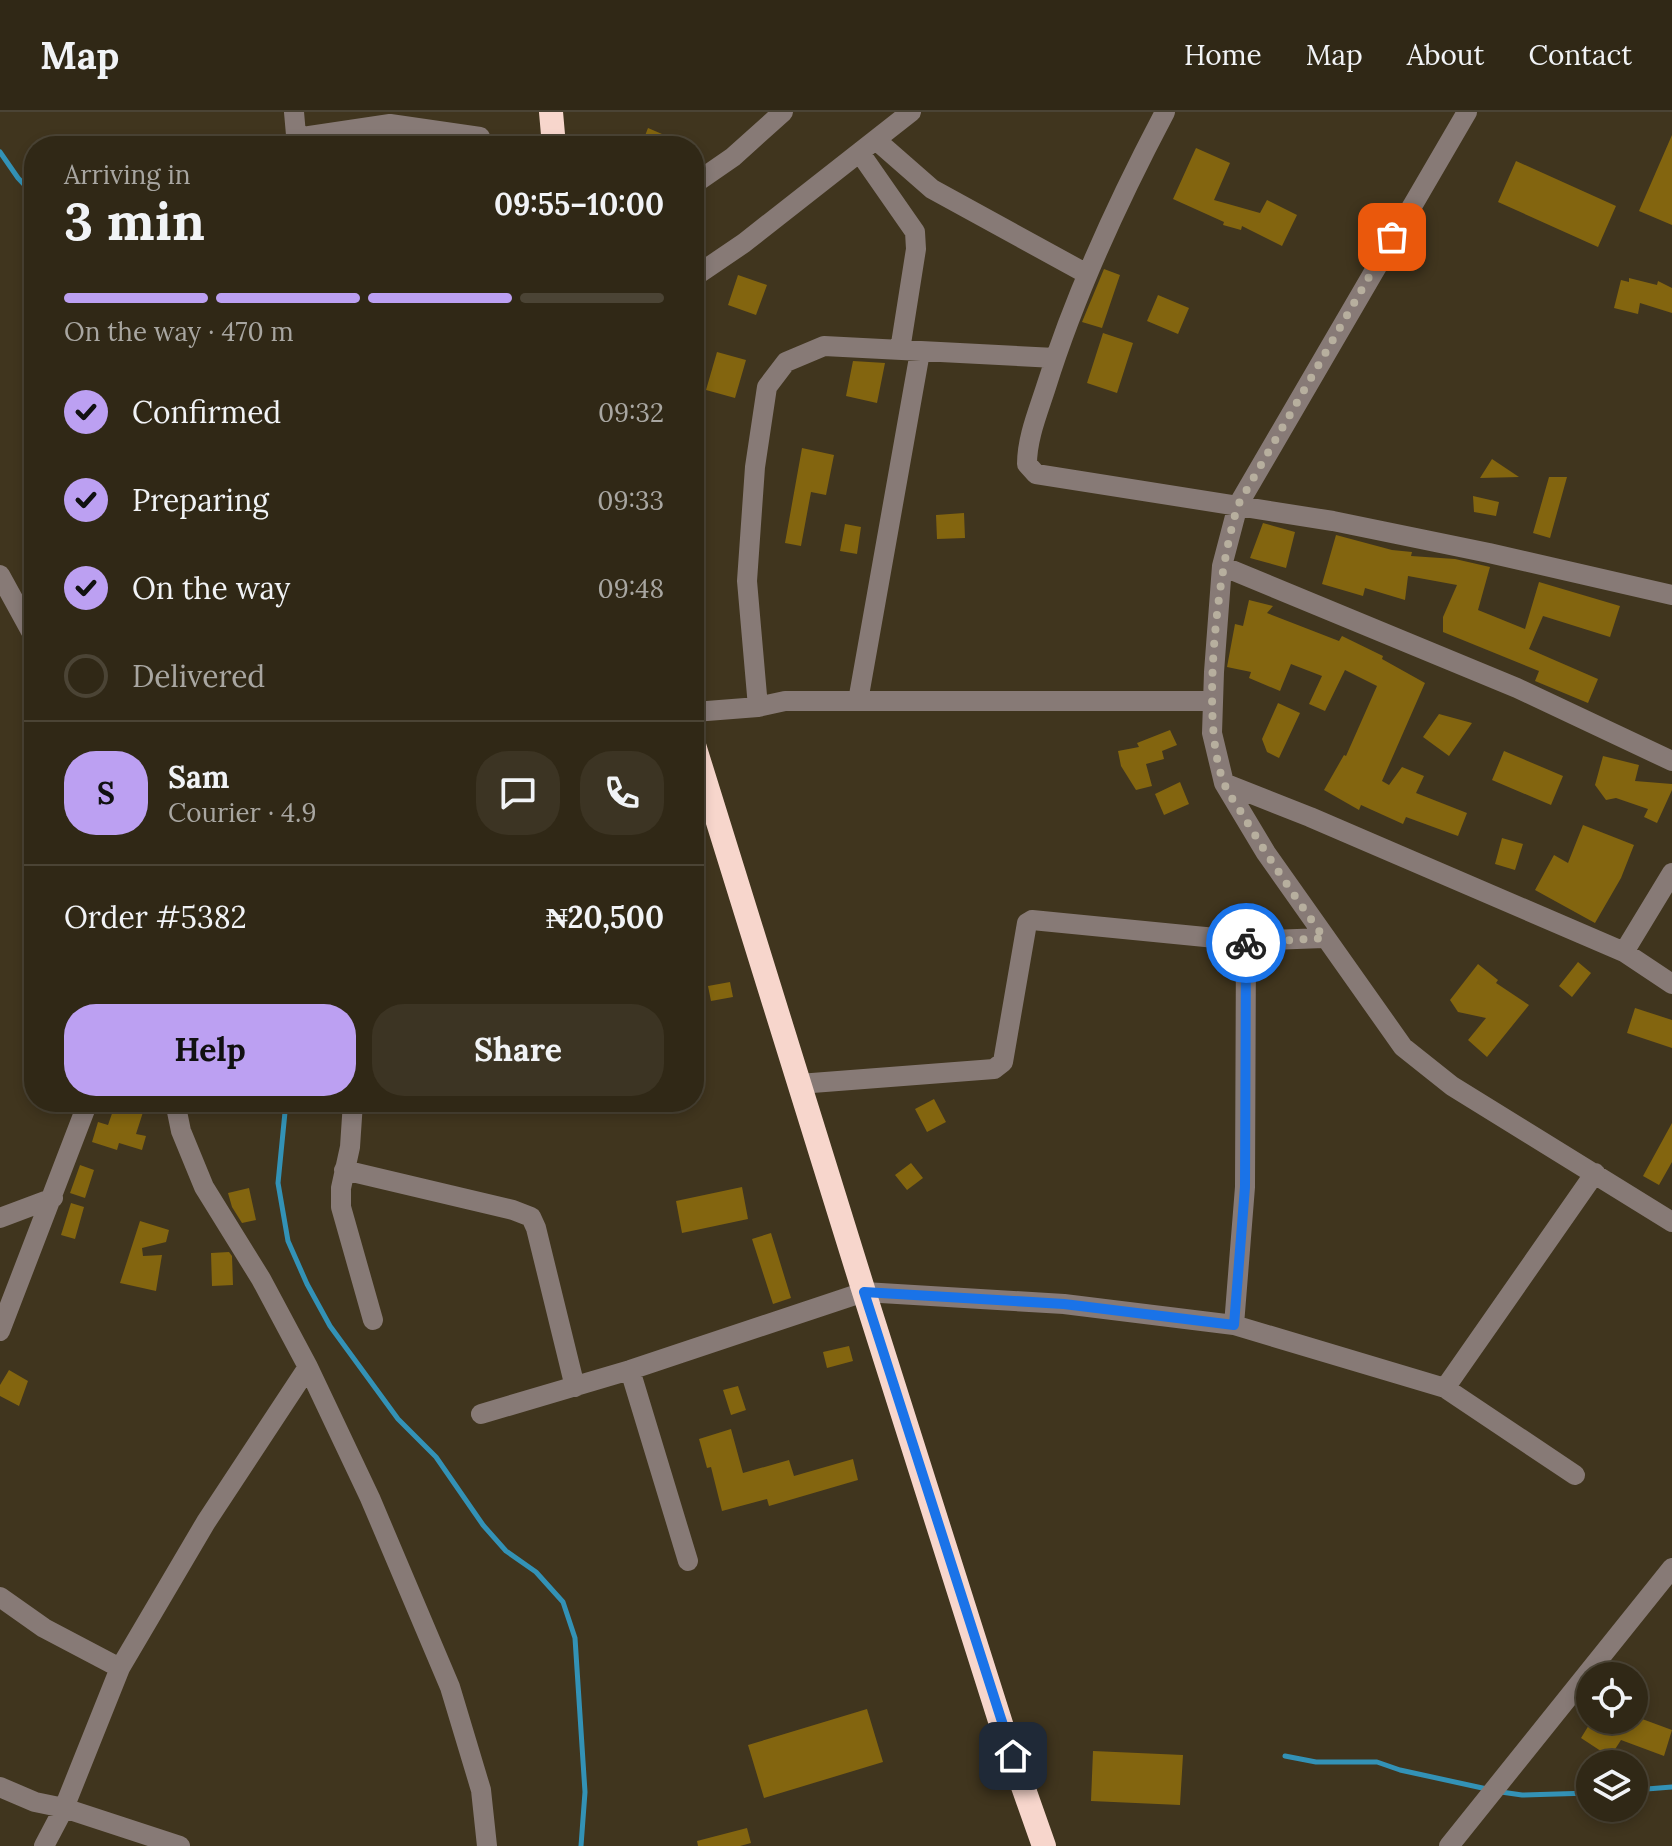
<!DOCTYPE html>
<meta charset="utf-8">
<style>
body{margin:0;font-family:Lora,serif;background:#3c3423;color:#f1f3f6;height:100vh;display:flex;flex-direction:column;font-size:30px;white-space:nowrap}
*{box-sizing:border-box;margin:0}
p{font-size:26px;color:#a8a6a1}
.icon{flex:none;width:44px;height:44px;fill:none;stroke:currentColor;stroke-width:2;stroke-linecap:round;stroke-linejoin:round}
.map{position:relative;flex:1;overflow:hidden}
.drawer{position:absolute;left:24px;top:24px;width:680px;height:976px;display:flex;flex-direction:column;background:#302816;border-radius:32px;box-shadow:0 4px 12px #0003,0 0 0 2px #4b4435}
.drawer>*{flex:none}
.fabs{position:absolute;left:1576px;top:1550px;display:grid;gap:16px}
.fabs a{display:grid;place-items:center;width:72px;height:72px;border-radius:50%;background:#302816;box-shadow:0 4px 12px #0003,0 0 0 2px #4b4435;font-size:40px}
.pin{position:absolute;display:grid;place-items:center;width:68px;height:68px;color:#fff;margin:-34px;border-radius:16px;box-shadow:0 4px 12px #0006}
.courier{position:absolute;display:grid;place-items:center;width:80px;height:80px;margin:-40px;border:6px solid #1a73e8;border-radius:50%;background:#fff;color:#222;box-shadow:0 2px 10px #0007}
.head em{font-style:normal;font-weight:800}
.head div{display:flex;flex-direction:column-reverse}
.head{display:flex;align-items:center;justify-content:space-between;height:136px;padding:0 40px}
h1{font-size:52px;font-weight:800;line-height:60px}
.bar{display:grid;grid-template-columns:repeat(4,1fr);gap:12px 8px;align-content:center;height:96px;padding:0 40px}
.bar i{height:10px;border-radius:6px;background:#4b4435}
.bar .on{background:#bca0f2}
.bar p{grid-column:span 4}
.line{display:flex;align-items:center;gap:20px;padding:0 40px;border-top:2px solid #4b4435}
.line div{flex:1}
.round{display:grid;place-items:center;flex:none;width:84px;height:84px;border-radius:32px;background:#3c3423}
ol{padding:0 40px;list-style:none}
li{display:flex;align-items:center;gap:24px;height:88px}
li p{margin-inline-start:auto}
li .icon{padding:8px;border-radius:50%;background:#bca0f2;color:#111;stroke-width:4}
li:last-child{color:#a8a6a1}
li i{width:44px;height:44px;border:4px solid #4b4435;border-radius:50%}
.cta{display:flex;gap:16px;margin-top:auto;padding:16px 40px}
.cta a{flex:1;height:92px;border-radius:32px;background:#bca0f2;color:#111;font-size:32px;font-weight:800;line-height:92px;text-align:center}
.cta a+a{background:#3c3423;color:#f1f3f6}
header{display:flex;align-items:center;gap:48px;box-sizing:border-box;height:112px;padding:0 40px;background:#302816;border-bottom:2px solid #4b4435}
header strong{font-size:38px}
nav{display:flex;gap:44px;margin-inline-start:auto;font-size:28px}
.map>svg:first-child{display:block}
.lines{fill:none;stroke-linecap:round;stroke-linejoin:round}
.stream{stroke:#3392b6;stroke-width:5}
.building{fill:#83650f}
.minor{stroke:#877a76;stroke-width:20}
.highway{stroke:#f7d6cc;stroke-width:24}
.done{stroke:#b7af9e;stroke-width:8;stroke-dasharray:0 14.4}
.route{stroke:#1a73e8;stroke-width:10}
</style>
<header>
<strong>Map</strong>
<nav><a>Home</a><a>Map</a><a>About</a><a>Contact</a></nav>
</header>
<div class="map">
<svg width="1672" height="1734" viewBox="0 0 1672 1734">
<rect width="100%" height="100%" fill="#40351e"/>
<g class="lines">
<path class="stream" d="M0 40 18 66 34 83
M286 990 278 1071 288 1129 307 1172 330 1214 398 1307 436 1345 483 1413 506 1439 536 1460 563 1490 575 1526 585 1680 581 1734
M1285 1644 1316 1650H1377L1400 1658 1487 1677
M1634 1678 1672 1675
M1501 1680 1522 1683 1590 1681"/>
</g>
<path class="building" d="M648 16 690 34H641Z
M1672 23V113L1639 99Z
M1196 36 1230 51 1214 88 1260 101 1267 88 1297 103 1282 134 1242 114 1241 118 1223 113 1224 110 1173 87Z
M1516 49 1616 94 1598 135 1498 90Z
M1104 157 1120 163 1102 216 1082 210Z
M738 163 767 173 756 203 728 193Z
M1629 166 1657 173 1658 169 1672 176V201L1640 191 1638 202 1614 196 1621 168 1629 170Z
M1158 183 1189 196 1178 222 1147 209Z
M1103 221 1133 231 1117 281 1087 271Z
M717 240 746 248 735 286 706 278Z
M853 249 885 251 877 291 846 284Z
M802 336 834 343 826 383 811 380 801 434 785 431Z
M1492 347 1519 365 1480 366Z
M1549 365H1567L1550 426 1533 421Z
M1473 384 1499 390 1496 404 1474 400Z
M964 401 965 426 937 427 936 403Z
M1263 411 1295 420 1286 456 1250 446Z
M845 412 861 415 857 442 840 439Z
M1336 423 1392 438 1412 440 1411 444 1455 447 1490 455 1478 498 1525 517 1539 470 1620 494 1610 525 1543 504 1529 537 1598 567 1588 591 1535 569 1539 559 1443 520V505L1457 473 1408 464 1405 488 1365 476 1363 484 1322 472Z
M1249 488 1273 494 1267 501 1339 529 1342 524 1383 544 1382 547 1425 571 1382 669 1389 673 1402 655 1424 664 1416 681 1467 701 1458 724 1406 705 1403 712 1361 693 1359 698 1324 678 1344 643 1346 644 1377 574 1345 558 1325 599 1309 592 1322 564 1291 552 1280 579 1249 566 1251 560 1227 555 1235 512 1243 514Z
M1278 591 1300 601 1279 646 1267 640 1262 627Z
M1439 602 1472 611 1449 644 1423 625Z
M1170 618 1177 633 1162 639 1164 647 1146 652 1152 674 1136 678 1121 654 1118 639 1139 635 1137 631Z
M1504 639 1563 664 1551 693 1492 668Z
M1603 644 1639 653 1635 669 1672 672V678L1657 711 1644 705 1648 697 1616 686 1606 688 1595 673Z
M1180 670 1189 692 1164 703 1155 682Z
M1583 713 1634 733 1621 766 1595 811 1535 778 1554 743 1568 751Z
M1502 726 1523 732 1515 758 1495 752Z
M1578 850 1591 861 1572 885 1559 874Z
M1478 852 1498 868 1496 871 1529 893 1487 945 1468 928 1486 906 1458 900 1450 888Z
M730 870 733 885 711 889 708 874Z
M1635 896 1672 908V936L1627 921Z
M934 987 946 1010 927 1020 915 997Z
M116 990H141L139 996 144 997 136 1022 146 1024 142 1038 119 1031 117 1038 92 1030 98 1010 108 1013Z
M1672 1011V1050L1659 1073 1643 1064Z
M911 1051 923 1066 907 1078 895 1063Z
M80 1053 94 1058 85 1086 70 1081Z
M742 1075 748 1107 682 1121 676 1089Z
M249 1076 256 1108 242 1111 232 1095 228 1081Z
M71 1091 84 1095 75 1127 61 1123Z
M140 1109 169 1118 166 1130 142 1136 143 1144 162 1143 156 1179 120 1171Z
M771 1121 791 1186 773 1192 752 1127Z
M229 1140 232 1144 233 1173 212 1174 211 1141Z
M849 1234 853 1249 827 1256 823 1240Z
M9 1258 28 1269 19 1294 0 1284V1273Z
M738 1274 746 1298 731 1303 723 1278Z
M731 1317 743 1361 789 1348 794 1364 853 1347 858 1368 769 1394 767 1387 722 1399 711 1355 707 1356 699 1327Z
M867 1597 883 1650 764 1686 748 1633Z
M1634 1604 1672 1618 1664 1644 1621 1628 1610 1645 1581 1626 1592 1608H1634Z
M1093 1639 1183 1643 1180 1693 1091 1689Z
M747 1716 751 1731 740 1734H698L697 1729Z"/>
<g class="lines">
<path class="minor" d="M294 0 297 34
M1165 0C1118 89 1076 179 1046 275 1038 300 1027 326 1027 352L1036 362 1333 409 1489 441 1672 483
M1467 0 1238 393 1222 454 1214 560 1212 621 1224 671 1266 741 1403 935 1452 974 1672 1110
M296 26 390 12 480 25
M876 28 932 77 1087 162
M860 41 915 120 916 137 900 238
M694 72 733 45 783 0
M694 165 744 131 911 0
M1222 454 1517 576 1672 649
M0 463 34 525
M858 589 920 240
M758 595 747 469 755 355 767 275 786 250 824 234 1055 246
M694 600 758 595 785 589H1213
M1224 671 1310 705 1624 840 1672 872
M1624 840 1672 761
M799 972 994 957 1003 950 1027 811 1032 808 1246 829 1324 826
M175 990 181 1019 204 1075 261 1167 308 1255 370 1386 450 1575 481 1678 487 1734
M353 990 350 1035 341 1076V1095L373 1208
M344 1058 513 1098 531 1105 536 1116 575 1275
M0 1106 53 1086
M1234 1213 1245 1075 1246 829
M0 1219 88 990
M630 1258 688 1449
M1445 1276 1595 1061
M481 1302 630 1258 864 1180 1064 1192 1234 1213 1445 1276 1575 1363
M0 1485 44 1516 120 1556
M0 1675 35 1690 64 1696 180 1734
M44 1734 64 1696 120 1556 206 1410 308 1255
M1449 1734 1672 1456"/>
<path class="highway" d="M551 0 554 34
M694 633 864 1180 1002 1615 1044 1734"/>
</g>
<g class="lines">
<path class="done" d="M1246 831 1324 826C1297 787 1270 749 1246 708 1239 696 1229 684 1224 671 1199 610 1218 456 1238 393L1392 125"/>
<path class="route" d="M1013 1644 864 1180 1064 1192 1234 1213 1245 1075 1246 831"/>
</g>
</svg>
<div class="fabs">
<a><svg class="icon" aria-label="locate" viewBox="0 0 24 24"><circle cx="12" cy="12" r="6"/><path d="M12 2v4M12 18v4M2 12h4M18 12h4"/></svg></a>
<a><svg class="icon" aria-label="layers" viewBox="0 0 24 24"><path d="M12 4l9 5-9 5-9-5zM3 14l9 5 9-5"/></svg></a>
</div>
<div class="pin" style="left:1392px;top:125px;background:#ea580c"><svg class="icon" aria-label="bag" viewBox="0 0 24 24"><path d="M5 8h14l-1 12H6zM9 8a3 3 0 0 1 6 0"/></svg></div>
<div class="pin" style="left:1013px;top:1644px;background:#1f2937"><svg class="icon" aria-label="home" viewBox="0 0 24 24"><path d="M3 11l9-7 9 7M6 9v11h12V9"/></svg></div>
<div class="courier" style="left:1246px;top:831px"><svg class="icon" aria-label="bike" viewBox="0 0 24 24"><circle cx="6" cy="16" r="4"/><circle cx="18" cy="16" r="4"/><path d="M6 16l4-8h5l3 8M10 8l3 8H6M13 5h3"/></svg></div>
<section class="drawer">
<div class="head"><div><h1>3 min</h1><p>Arriving in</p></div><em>09:55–10:00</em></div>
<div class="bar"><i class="on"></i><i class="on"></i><i class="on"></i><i></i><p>On the way · 470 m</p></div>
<ol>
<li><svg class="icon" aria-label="check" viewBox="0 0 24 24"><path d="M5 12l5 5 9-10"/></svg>Confirmed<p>09:32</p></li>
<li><svg class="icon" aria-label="check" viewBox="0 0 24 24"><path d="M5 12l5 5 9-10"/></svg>Preparing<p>09:33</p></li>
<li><svg class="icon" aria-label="check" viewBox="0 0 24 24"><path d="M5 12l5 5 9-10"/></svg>On the way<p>09:48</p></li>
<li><i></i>Delivered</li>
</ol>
<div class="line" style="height:144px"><b class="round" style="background:#bca0f2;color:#111">S</b><div><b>Sam</b><p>Courier · 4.9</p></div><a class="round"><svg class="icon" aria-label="chat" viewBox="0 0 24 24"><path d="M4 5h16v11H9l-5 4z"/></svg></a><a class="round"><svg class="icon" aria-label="phone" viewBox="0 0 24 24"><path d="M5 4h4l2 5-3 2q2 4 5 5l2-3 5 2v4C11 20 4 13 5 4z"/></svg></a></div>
<div class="line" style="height:104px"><div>Order #5382</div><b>₦20,500</b></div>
<div class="cta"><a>Help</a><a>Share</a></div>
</section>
</div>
